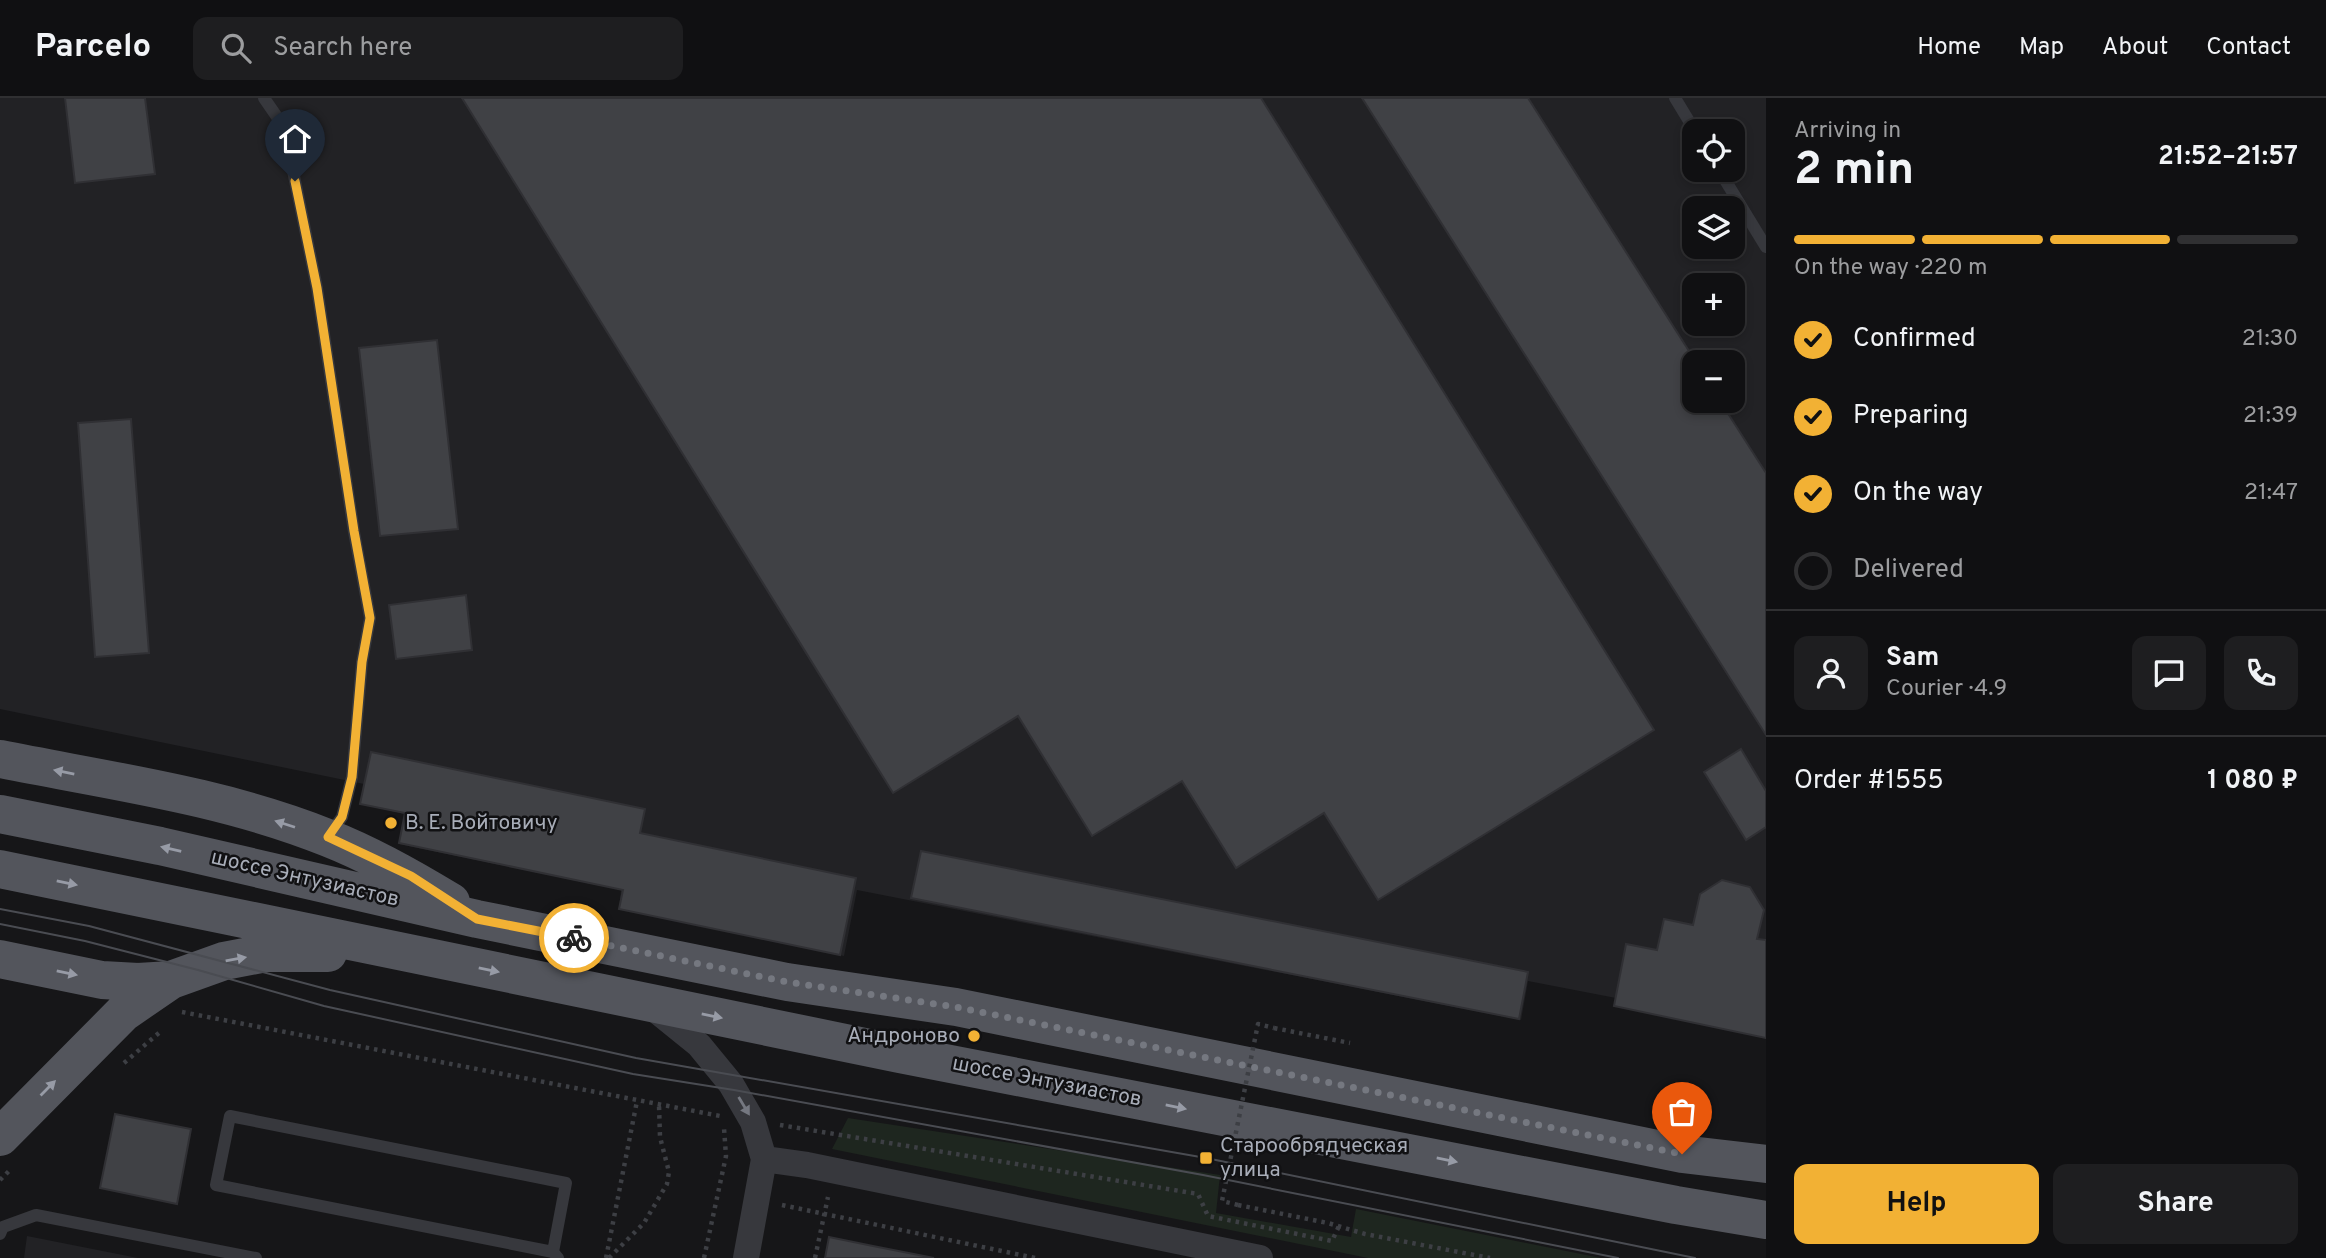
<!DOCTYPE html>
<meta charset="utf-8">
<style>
body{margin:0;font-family:Overpass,sans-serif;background:#1e1e20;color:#f1f3f6;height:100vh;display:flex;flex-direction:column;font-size:26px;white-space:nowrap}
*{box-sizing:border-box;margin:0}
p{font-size:23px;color:#9c9d9f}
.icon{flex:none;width:38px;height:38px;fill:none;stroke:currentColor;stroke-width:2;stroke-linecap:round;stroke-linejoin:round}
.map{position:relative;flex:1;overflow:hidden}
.side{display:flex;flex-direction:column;background:#101012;width:560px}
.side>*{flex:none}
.buttons{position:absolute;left:1682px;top:21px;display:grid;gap:14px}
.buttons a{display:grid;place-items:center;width:63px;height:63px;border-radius:14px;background:#101012;box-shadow:0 4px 10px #0003,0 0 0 2px #303032;font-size:35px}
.pin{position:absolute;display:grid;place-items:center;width:60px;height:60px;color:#fff;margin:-72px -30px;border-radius:50% 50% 50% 0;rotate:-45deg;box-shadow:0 0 7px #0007}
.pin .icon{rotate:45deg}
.courier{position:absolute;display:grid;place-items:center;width:70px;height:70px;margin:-35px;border:5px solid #f2b134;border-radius:50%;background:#fff;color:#222;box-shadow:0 2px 9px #0007}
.headline em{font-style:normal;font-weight:700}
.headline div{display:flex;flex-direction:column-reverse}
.headline{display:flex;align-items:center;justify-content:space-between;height:119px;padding:0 28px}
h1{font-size:46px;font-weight:700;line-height:52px}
.bar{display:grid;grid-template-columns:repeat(4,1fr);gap:10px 7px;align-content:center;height:84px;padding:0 28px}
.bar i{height:9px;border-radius:5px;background:#303032}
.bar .on{background:#f2b134}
.bar p{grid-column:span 4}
.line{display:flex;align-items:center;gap:18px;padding:0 28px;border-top:2px solid #303032}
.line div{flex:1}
.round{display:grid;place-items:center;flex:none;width:74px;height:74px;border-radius:14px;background:#1e1e20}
ol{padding:0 28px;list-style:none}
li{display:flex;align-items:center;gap:21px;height:77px}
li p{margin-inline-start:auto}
li .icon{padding:7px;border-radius:50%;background:#f2b134;color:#111;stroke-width:4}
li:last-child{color:#9c9d9f}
li i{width:38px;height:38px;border:4px solid #303032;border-radius:50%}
.cta{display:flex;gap:14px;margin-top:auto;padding:14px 28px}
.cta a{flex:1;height:80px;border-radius:14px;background:#f2b134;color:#111;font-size:28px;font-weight:700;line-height:80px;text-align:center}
.cta a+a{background:#1e1e20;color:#f1f3f6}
header{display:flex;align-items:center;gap:42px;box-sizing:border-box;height:98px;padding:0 35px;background:#101012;border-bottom:2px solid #303032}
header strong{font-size:33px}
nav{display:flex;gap:38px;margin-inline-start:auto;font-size:24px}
.search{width:490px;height:63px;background:#1e1e20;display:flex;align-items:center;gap:18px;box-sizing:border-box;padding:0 24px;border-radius:14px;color:#9c9d9f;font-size:26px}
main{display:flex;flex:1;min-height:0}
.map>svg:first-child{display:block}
.built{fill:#222225;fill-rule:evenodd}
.green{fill:#1e261f}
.building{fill:#404145;stroke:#303034;stroke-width:2}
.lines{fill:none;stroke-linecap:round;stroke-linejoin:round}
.path{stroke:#3d3f44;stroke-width:4.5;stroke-dasharray:3.5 5;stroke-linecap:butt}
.lane{stroke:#37383d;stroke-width:12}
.street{stroke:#37383d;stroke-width:26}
.primary{stroke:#53555c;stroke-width:38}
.tram{stroke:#4a4c52;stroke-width:2}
.path-bridge{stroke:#3d3f44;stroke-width:4.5;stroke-dasharray:3.5 5;stroke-linecap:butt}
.oneway{fill:#979ba6}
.oneway2{fill:#757881}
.done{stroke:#757880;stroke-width:7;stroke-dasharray:0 12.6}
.route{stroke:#f2b134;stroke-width:9}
.poi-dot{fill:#f2b134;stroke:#111113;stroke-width:2.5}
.labels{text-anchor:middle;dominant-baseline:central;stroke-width:5;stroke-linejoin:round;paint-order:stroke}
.poi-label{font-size:21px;fill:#a8adb8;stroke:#111113;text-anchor:start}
.street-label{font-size:21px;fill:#a8adb8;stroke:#111113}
</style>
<header>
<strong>Parcelo</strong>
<div class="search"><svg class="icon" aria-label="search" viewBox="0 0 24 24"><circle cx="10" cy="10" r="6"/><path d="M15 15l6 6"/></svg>Search here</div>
<nav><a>Home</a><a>Map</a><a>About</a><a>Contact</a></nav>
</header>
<main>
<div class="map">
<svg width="1766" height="1160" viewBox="0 0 1766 1160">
<rect width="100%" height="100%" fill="#161618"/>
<path class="built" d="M0 0H1766V929L1528 883 1521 922 857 792 844 858 619 811 621 792 399 746 405 716 360 706 364 686 0 611ZM1694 33H1732V72H1694ZM1694 110H1732V149H1694ZM1694 187H1732V226H1694ZM1694 264H1732V303H1694Z
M27 1138 138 1160H24Z"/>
<path class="green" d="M848 1020 1220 1077 1216 1115 1351 1139 1356 1111 1601 1160H1368L832 1051Z"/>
<path class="building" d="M65 0H145L155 76 75 85Z
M462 0H1261L1654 632 1378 802 1324 715 1236 770 1182 683 1092 738 1018 618 893 695Z
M1362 0H1528L1696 264H1694V303H1720L1766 375V637Z
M437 242 458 431 380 438 359 250Z
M131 321 149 555 95 559 78 325Z
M466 497 472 552 396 561 389 507Z
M1741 651 1766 693V729L1746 742 1704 674Z
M371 654 645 711 640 735 856 780 840 857 619 811 623 792 399 745 405 715 360 706Z
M921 753 1528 874 1519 921 911 800Z
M1722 782 1750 789 1764 812 1757 841 1766 842V940L1614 908 1626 846 1657 852 1664 821 1693 827 1700 796Z
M115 1016 191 1031 177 1106 100 1090Z
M829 1139 873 1148 934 1160H825Z"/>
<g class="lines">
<path class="path" d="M182 914 720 1018
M1274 930 1350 945
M124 965 160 934
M780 1027 1198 1096 1208 1118 1332 1143 1339 1128
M0 1082 11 1071
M782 1107 1035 1160
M1238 1107 1328 1125 1365 1136 1490 1160
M606 1160 637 1003
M609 1160 644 1125 667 1086 669 1074 660 1039 659 1007
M704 1160 726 1058 724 1030
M815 1160 828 1099"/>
<path class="lane" d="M264 0 284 29 317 190 354 434 370 520 362 564 352 679 342 719 330 736
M1675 0 1695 33
M1719 72 1766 149
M0 1136 3 1129 36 1117 256 1160
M553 1154 566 1085 230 1018 216 1087 553 1154 558 1160"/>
<path class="street" d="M652 909 699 947 731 986 753 1024 764 1061 746 1160
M764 1061 807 1067 1260 1160"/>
<path class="primary" d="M0 661C110 683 224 698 328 740 371 757 412 780 451 804
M0 716 160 748 477 821 787 884 956 909 1682 1056 1766 1066
M0 771 899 956 1676 1107 1766 1122
M0 861 102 882 138 884 171 882
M0 1039 123 915 171 882 224 863 266 855H328"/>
<path class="tram" d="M0 811 89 828 330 892 636 960 1206 1060 1695 1160
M0 826 85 843 198 872 324 908 633 976 734 992 1203 1077 1618 1160"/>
<path class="path-bridge" d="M1238 1107 1222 1103 1258 926 1274 930"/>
</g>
<defs><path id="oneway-solid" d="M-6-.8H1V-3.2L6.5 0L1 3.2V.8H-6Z" transform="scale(1.75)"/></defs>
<g class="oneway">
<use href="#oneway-solid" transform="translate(64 674) rotate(-169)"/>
<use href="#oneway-solid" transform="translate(285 726) rotate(-162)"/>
<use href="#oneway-solid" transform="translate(171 751) rotate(-167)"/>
<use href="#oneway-solid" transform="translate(67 785) rotate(12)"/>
<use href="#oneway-solid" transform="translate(236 861) rotate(-10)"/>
<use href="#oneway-solid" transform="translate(489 872) rotate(12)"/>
<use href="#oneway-solid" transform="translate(67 875) rotate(12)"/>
<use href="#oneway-solid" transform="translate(712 918) rotate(11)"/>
<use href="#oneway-solid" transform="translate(48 990) rotate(-45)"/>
<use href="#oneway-solid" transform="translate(1176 1009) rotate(11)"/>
<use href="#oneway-solid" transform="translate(1447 1062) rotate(11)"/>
</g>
<use class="oneway2" href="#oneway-solid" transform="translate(744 1008) rotate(59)"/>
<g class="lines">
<path class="done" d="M574 840 787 884 956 909 1682 1056"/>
<path class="route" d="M295 83 317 190 354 433 370 520 362 564 352 679 342 719 328 739 411 778 477 821 574 840"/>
</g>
<g class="poi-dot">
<circle cx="391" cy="725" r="7"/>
<circle cx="974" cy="938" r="7"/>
<rect x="1199" y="1053" width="14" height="14" rx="3.5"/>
</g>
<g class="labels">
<g class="poi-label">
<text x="405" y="725">В. Е. Войтовичу</text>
<text x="960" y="938" text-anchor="end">Андроново</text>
<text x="1220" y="1048">Старообрядческая<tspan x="1220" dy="24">улица</tspan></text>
</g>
<g class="street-label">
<text transform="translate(305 781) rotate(13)">шоссе Энтузиастов</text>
<text transform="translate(1047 984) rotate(11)">шоссе Энтузиастов</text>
</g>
</g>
</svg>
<div class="buttons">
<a><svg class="icon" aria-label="locate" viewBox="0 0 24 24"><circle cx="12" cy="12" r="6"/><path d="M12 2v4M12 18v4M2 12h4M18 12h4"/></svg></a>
<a><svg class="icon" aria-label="layers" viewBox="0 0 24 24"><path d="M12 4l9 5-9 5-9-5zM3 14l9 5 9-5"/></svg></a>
<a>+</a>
<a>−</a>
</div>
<div class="pin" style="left:1682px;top:1056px;background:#ea580c"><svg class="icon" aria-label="bag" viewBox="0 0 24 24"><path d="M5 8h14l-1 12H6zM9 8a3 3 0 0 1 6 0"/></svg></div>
<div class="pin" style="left:295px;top:83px;background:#1f2937"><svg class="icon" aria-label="home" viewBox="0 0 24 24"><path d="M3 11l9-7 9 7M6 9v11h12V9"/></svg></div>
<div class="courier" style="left:574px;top:840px"><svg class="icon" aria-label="bike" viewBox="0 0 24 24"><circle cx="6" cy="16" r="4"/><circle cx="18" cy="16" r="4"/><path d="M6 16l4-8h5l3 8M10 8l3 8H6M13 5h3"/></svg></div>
</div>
<section class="side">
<div class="headline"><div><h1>2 min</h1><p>Arriving in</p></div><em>21:52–21:57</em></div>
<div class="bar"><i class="on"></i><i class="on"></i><i class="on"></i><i></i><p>On the way · 220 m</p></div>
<ol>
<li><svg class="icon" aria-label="check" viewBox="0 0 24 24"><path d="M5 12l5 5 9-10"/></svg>Confirmed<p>21:30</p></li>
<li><svg class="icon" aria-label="check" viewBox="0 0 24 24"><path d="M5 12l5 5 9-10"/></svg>Preparing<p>21:39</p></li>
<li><svg class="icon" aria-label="check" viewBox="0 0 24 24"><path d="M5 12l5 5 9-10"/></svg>On the way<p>21:47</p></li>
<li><i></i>Delivered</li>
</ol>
<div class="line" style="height:126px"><a class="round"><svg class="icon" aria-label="person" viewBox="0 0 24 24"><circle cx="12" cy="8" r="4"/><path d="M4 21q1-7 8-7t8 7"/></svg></a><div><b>Sam</b><p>Courier · 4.9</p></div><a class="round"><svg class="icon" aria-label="chat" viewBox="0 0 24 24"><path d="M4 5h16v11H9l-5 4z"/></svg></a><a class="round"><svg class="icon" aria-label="phone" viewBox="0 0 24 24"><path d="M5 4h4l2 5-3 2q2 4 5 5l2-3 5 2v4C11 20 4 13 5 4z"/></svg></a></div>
<div class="line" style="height:91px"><div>Order #1555</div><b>1 080 ₽</b></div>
<div class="cta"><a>Help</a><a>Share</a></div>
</section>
</main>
